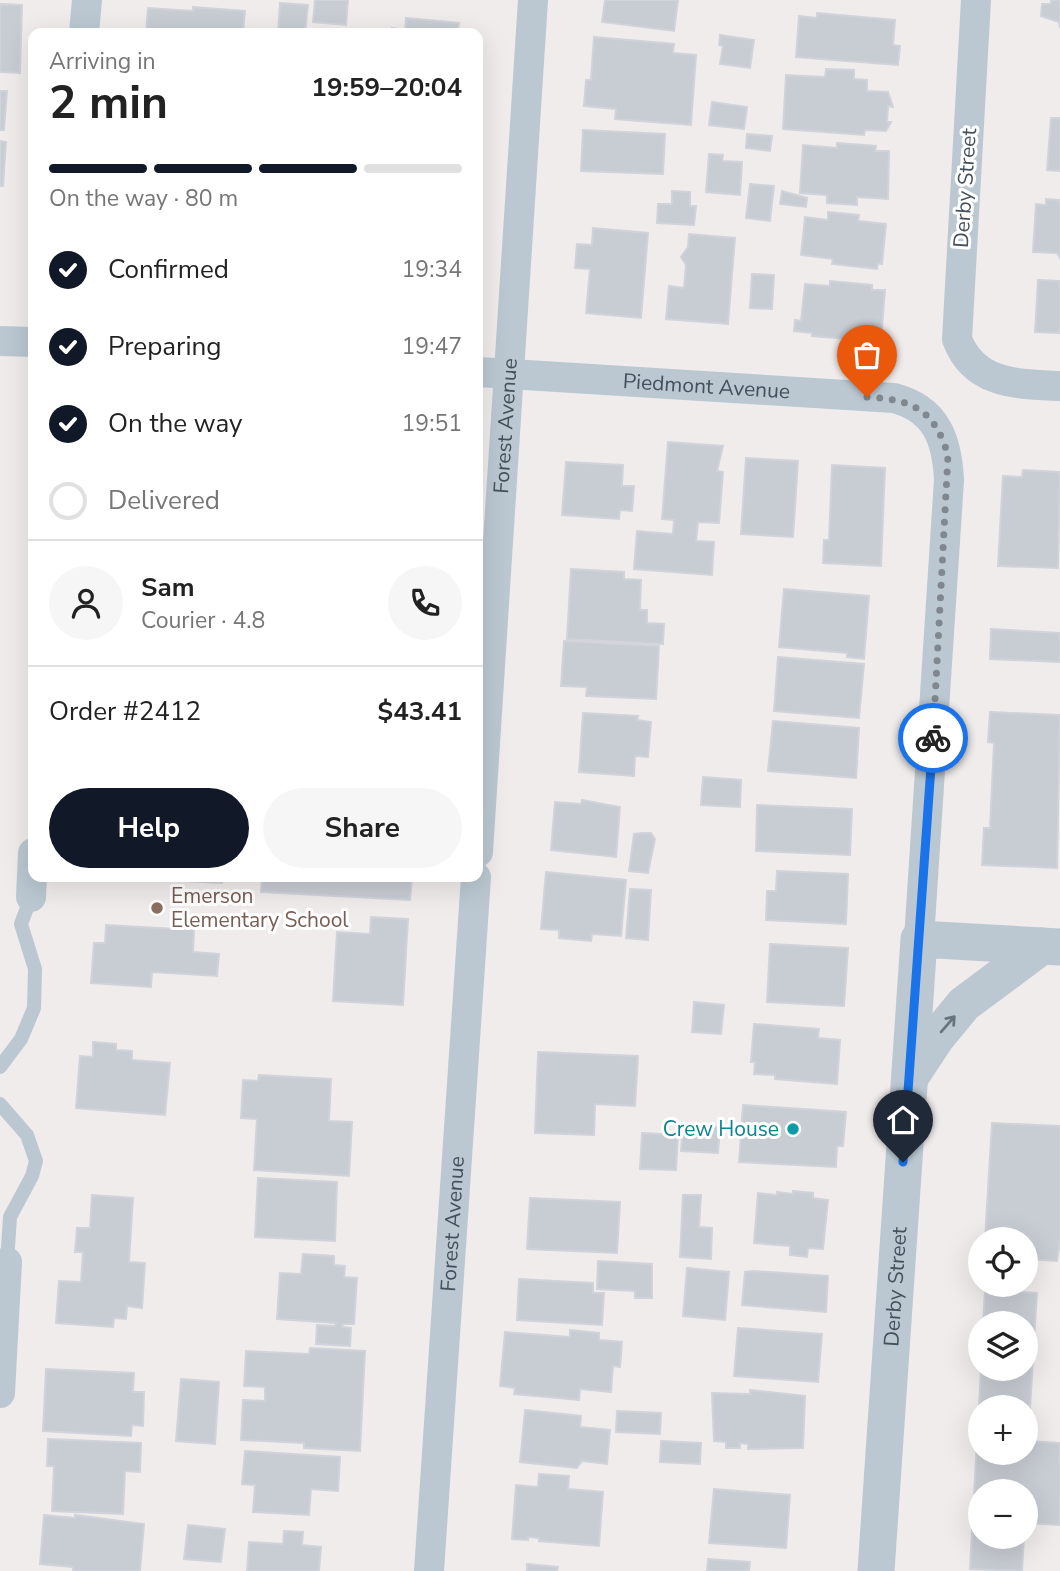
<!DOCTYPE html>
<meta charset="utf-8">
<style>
body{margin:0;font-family:"Nunito Sans",sans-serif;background:#f6f6f6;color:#222;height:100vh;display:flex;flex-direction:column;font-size:26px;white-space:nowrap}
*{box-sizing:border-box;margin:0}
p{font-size:23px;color:#767676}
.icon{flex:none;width:38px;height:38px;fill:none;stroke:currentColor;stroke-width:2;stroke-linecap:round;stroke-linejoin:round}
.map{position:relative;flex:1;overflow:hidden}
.details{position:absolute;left:28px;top:28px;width:455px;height:854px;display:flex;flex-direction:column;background:#fff;border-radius:14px;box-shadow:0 7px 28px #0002}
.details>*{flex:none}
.buttons{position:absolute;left:968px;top:1227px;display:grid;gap:14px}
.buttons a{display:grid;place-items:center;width:70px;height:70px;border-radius:50%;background:#fff;box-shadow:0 7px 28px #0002;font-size:35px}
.pin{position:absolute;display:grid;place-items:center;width:60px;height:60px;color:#fff;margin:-72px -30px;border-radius:50% 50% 50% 0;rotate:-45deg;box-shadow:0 0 7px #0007}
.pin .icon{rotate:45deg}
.courier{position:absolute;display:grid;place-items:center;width:70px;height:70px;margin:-35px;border:5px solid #1a73e8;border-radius:50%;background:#fff;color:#222;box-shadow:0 2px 9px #0007}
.summary em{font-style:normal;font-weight:700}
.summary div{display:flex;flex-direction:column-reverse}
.summary{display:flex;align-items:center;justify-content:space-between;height:119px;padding:0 21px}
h1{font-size:46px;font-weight:700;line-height:52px}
.bar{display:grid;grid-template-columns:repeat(4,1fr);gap:10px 7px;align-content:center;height:84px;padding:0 21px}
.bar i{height:9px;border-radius:5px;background:#e0e0e0}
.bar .current{background:#111827}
.bar p{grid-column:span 4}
.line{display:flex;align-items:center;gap:18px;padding:0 21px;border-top:2px solid #e0e0e0}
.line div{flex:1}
.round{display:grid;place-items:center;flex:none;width:74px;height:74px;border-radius:37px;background:#f6f6f6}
ol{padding:0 21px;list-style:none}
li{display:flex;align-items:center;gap:21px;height:77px}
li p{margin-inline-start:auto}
li .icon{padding:7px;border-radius:50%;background:#111827;color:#fff;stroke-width:4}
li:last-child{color:#767676}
li i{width:38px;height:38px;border:4px solid #e0e0e0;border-radius:50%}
.button{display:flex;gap:14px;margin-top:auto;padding:14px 21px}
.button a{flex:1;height:80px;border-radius:42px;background:#111827;color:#fff;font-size:28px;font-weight:700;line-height:80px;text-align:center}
.button a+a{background:#f6f6f6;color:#222}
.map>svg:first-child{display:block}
.building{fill:#c8ccd3;stroke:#d0d3da;stroke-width:2;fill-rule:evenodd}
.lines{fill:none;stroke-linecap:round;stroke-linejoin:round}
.service{stroke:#bbc8d1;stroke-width:14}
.minor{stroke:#bbc8d1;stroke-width:30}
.tertiary{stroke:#bbc8d1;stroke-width:37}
.oneway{stroke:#67757f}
.done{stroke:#80878e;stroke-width:7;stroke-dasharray:0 12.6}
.route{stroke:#1a73e8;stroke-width:9}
.education-dot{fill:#8d6e63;stroke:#fff;stroke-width:2.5}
.culture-dot{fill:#0f9aa8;stroke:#fff;stroke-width:2.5}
.labels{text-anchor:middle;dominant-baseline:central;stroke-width:6;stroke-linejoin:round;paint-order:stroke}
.street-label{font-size:21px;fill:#43515c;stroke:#fff}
.education-label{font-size:21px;fill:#785e54;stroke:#fff;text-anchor:start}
.culture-label{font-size:21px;fill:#0d838f;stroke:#fff;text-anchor:end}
</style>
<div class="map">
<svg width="1060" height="1571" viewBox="0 0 1060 1571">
<rect width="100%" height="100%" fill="#f0ecec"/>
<path class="building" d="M315 0H348L346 25 313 22Z
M605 0H678L674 31 602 22Z
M1051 0H1060V28L1059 22 1041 16 1042 4H1051Z
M280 3 308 5 305 33H278Z
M0 4 22 5 20 73 0 72Z
M193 7 245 11 243 33H146L148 8 193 11Z
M817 13 895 20 893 45 900 46 898 65 796 57 799 16 817 18Z
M406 18 459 23 458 33H392V28L405 30Z
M720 35 754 40 750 68 720 64 723 46 719 45Z
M594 37 674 44 673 53 696 55 691 125 615 119 616 109 584 106 586 80H591Z
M826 69 854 70V79L867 80V91L888 92 893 107 888 106 887 122H891L886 131 865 130 864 135 783 129 786 75 825 77Z
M0 91H7L4 130H0Z
M712 102 747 107 744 129 709 125Z
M1051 118H1060V171L1047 170Z
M583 130 665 134 663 174 581 171Z
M747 134 772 136 770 151 746 148Z
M0 141 6 142 3 186H0Z
M837 143 876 146 875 151H889L888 199 857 197V205L827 203V195L800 193 803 145 837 148Z
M709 154 723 155 722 161 742 162 740 195 706 192Z
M750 184 774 186 770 221 746 218Z
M672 191 690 192V206H696L694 225 657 223 658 204H672Z
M782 191 807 198 806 207 780 204Z
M1046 199 1060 200V258L1057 253 1033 252 1036 204 1046 205Z
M828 212 859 215 858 221 886 224 882 264 878 263 877 269 832 264 833 259 801 255 805 217 828 220Z
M593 228 648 233 641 318 586 313 590 269 575 268 577 244 592 245Z
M689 234 735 238 728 324 666 319 669 286 684 288 686 265 681 257 688 247Z
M752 274 774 275 772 309 750 308Z
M1038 280 1060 281V333L1035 332Z
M830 281 872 285V290H885L881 339 872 338 871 341 812 336V333L794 331 795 320 801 321 805 284 830 286Z
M668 442 723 446 717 471 723 472 719 523 698 522 696 541 714 542 712 575 634 569 637 531 673 534 674 520 662 519Z
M746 458 798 461 793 537 741 534Z
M566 462 623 465 622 486H634L632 511 620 510 619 519 562 515Z
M832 465 885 468 881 566 823 563 824 540H829Z
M1023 470 1060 472 1058 568 998 566 1003 476 1022 477Z
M571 569 624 572V579L641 580 640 610H647V623L664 624 663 644 567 639Z
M784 589 869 596 864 659 847 657V653L779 647Z
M991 629 1060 633V662L990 659Z
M564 641 659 646 656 699 586 696 587 687 561 686Z
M778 657 864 664 859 718 774 711Z
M990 712 1060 715 1057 868 982 865 984 828H990L994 743 988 742Z
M583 713 638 716 637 720 651 722 648 757 635 756 634 776 579 772Z
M773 721 859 728 856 778 768 771Z
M703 777 741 780 740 807 701 805Z
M582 800 620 807 616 857 551 850 555 802 581 804Z
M757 805 852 809 850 855 756 851Z
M642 833H651L655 839 648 873 629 871 634 834Z
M777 871 848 874 846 924 766 920 767 891H776Z
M546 872 626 880 621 936 592 934 591 941 559 938V930L541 929Z
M163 877H222V883L163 880Z
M262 877H412L410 900 261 892Z
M630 889 651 890 648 940 626 938Z
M371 917 408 919 403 1005 333 1001 337 932 370 934Z
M106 925 194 930 193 952 219 954 217 976 152 972 151 987 91 983 94 943H105Z
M770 944 848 948 844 1006 767 1002Z
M694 1002 724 1005 721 1034 692 1032Z
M754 1024 819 1029 818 1038 840 1040 837 1084 775 1079V1075L754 1074 755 1062H751Z
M93 1042 116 1044V1050L132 1051V1060L170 1063 165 1115 76 1108 80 1056 93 1057Z
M538 1052 638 1056 635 1106 595 1104 594 1135 535 1133Z
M259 1075 331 1079 329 1121 352 1122 349 1176 254 1170 257 1119 241 1118 243 1080 258 1081Z
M743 1105 846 1112 843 1146H837L836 1167 739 1162Z
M992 1123 1060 1126V1241L1057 1261 1026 1259V1239H985Z
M683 1124 720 1127 718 1153 681 1151Z
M642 1133 678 1135 676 1170 640 1169Z
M258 1178 337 1182 335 1241 255 1237Z
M793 1191 813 1193V1198L828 1200 823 1249 808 1248 807 1257 790 1255V1246L754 1243 758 1193 777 1195V1192L793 1194Z
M92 1195 133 1198 129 1262 145 1263 142 1308 127 1306 126 1319 114 1318 113 1327 56 1323 59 1281 81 1282 83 1252H75L77 1228H90Z
M683 1195H701L699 1227 712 1228 711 1259 680 1257Z
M530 1198 620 1202 617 1253 527 1249Z
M303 1254 334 1256V1265L345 1266 344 1277 357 1278 354 1324H343L342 1327 351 1328 350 1346 316 1344 317 1325 335 1326 336 1323 277 1319 280 1273 301 1274Z
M598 1261 652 1264V1298H635V1291L597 1289Z
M687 1268 729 1272 725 1320 683 1316Z
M754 1271 828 1276 826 1312 742 1305 745 1272Z
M519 1279 593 1283V1293H604L602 1325 517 1320Z
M985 1290 1037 1293 1028 1441 1060 1443V1525L1026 1523V1491H980V1536H1024L1022 1571 970 1569 981 1368H1026V1323H983ZM980 1407H1026V1452H980Z
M738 1328 822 1334 818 1382 734 1376Z
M570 1330 599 1333V1340L622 1342 620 1367 613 1366 611 1392 580 1389 579 1400 514 1394 515 1388 500 1386 505 1332 570 1337Z
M310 1348 365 1351 360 1451 304 1448V1443L241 1440 243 1400 265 1401V1387L244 1386 246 1351 309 1354Z
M46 1369 134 1373 133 1392H144L143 1426 132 1425 131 1436 43 1431Z
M181 1379 219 1382 215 1444 176 1441Z
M750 1390 805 1396 803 1448 748 1449V1444L740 1443V1448H726V1442L714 1441 712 1393 750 1394Z
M525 1410 581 1416 580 1427 610 1430 607 1464 582 1461 577 1468 520 1462Z
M617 1411 661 1413 660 1434 616 1432Z
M48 1439 141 1443 140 1472 125 1471 123 1514 52 1511 54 1466H47Z
M661 1441 701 1443 700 1464 660 1462Z
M245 1451 340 1457 338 1491 311 1489 309 1515 253 1512 255 1485 242 1484Z
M539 1474 569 1476 568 1489 603 1492 599 1546 539 1541V1538L528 1537V1540L512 1539 516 1485 538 1487Z
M714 1489 790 1495 786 1548 709 1543Z
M44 1515 75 1518V1515L144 1524 140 1571H73V1567L40 1564Z
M188 1525 225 1529 221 1562 184 1559Z
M284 1531 303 1532 302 1545 321 1547 319 1571H247L249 1542 283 1544Z
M708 1559 750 1562 749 1571H707Z
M527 1564 558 1567 557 1571H527Z"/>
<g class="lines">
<path class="service" d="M0 1067 21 1039 34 1008 35 969 21 924 31 897
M0 1104 27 1135 36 1161 32 1176 10 1217 7 1262"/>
<g class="minor">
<path d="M976 0 957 339C974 385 1018 384 1060 386"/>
<path d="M84 33 87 0"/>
<path d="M0 341 33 342"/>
<path id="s1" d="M478 372 894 398C936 409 947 439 949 480L919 939"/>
<path id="s2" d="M478 852 533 0"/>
<path d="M31 897 33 853"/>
<path d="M0 1393 7 1262"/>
<path id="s3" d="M429 1571 476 877"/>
</g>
<g class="tertiary">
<path d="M911 1076 936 1038 964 1004 1042 946"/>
<path id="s4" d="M876 1571 919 939 1060 947"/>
</g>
</g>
<defs><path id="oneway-shaft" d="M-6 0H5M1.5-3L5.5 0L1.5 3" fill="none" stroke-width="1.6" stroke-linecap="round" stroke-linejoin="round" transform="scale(1.75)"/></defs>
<use class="oneway" href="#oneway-shaft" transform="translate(948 1024) rotate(-49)"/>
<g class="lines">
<path class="done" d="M867 397C913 400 934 409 948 455L933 738"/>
<path class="route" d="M903 1162 933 738"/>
</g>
<circle class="education-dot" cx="157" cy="908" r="7"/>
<circle class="culture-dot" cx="793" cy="1129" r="7"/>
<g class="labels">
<g class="street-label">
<text transform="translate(965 188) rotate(-86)">Derby Street</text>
<text stroke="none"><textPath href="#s1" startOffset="229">Piedmont Avenue</textPath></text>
<text stroke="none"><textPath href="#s2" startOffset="427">Forest Avenue</textPath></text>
<text stroke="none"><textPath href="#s3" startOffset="348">Forest Avenue</textPath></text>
<text stroke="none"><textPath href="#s4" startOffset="285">Derby Street</textPath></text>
</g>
<g class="education-label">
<text x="171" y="896">Emerson<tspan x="171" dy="24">Elementary School</tspan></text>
</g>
<g class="culture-label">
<text x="779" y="1129">Crew House</text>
</g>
</g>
</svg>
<div class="buttons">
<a><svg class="icon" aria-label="locate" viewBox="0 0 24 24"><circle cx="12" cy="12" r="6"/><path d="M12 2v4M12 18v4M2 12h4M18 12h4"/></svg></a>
<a><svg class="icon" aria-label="layers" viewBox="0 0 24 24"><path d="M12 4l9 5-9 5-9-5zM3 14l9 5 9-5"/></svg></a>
<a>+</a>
<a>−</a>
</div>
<div class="pin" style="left:867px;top:397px;background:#ea580c"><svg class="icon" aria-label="bag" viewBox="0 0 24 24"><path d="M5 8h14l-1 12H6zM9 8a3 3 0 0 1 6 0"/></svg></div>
<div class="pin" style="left:903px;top:1162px;background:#1f2937"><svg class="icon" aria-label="home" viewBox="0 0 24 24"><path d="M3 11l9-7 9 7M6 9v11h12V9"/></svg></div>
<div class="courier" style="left:933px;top:738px"><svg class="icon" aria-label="bike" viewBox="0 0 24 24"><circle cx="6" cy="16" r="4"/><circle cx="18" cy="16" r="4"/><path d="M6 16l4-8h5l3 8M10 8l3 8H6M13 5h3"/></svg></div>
<section class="details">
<div class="summary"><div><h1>2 min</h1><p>Arriving in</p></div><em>19:59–20:04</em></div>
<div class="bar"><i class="current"></i><i class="current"></i><i class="current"></i><i></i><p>On the way · 80 m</p></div>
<ol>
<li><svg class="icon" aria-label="check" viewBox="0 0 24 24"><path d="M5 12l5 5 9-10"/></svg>Confirmed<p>19:34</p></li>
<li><svg class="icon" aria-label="check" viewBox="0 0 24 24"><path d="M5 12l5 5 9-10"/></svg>Preparing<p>19:47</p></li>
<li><svg class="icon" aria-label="check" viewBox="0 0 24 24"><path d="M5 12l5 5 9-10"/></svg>On the way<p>19:51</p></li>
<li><i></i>Delivered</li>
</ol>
<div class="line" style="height:126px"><a class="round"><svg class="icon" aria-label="person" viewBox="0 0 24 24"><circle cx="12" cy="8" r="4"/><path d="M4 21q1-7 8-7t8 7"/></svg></a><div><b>Sam</b><p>Courier · 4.8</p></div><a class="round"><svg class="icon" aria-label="phone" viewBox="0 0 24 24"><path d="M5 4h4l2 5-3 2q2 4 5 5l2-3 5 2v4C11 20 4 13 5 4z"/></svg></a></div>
<div class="line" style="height:91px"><div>Order #2412</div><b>$43.41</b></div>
<div class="button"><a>Help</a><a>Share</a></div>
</section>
</div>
